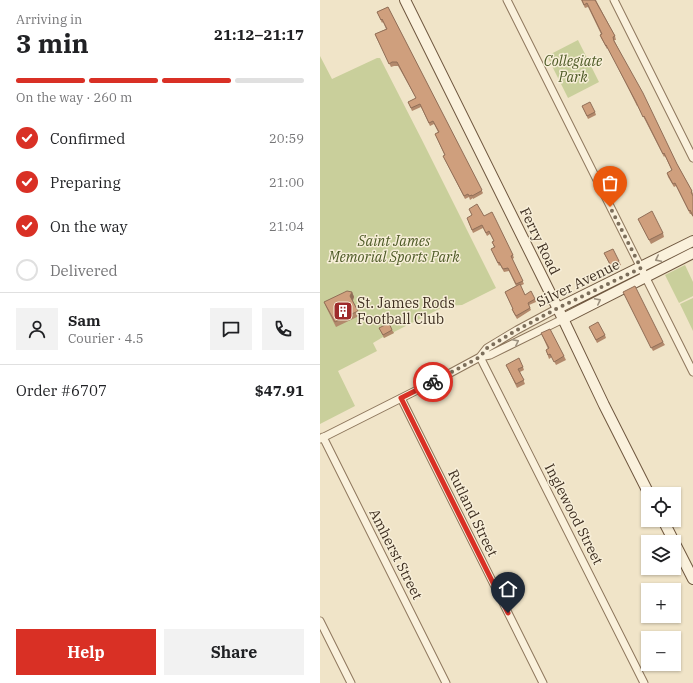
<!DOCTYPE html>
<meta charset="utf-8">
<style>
body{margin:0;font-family:"IBM Plex Serif",serif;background:#f2f2f2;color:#202124;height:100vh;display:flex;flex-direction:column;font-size:15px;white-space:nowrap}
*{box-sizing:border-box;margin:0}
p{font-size:13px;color:#757577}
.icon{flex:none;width:22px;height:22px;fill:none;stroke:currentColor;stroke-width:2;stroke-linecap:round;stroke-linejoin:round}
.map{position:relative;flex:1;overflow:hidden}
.drawer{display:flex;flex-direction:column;background:#fff;width:320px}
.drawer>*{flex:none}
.buttons{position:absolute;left:321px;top:487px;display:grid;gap:8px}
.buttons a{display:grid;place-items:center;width:40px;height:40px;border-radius:0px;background:#fff;box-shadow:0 1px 3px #0004;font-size:20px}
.pin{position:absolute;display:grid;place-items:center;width:34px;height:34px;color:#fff;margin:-41px -17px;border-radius:50% 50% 50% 0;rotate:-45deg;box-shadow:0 0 4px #0007}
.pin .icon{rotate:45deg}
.courier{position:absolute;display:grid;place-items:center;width:40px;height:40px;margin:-20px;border:3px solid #d93025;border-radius:50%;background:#fff;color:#222;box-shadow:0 1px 5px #0007}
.summary em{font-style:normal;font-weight:800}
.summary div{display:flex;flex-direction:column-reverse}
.summary{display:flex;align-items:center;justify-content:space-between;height:68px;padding:0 16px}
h1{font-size:26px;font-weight:800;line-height:30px}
.bar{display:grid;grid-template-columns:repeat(4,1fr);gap:6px 4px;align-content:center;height:48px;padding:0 16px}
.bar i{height:5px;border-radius:3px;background:#e0e0e0}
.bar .on{background:#d93025}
.bar p{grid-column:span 4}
.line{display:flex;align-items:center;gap:10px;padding:0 16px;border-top:1px solid #e0e0e0}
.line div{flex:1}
.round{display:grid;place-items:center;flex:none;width:42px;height:42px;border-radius:0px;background:#f2f2f2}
ol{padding:0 16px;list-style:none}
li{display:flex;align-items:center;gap:12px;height:44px}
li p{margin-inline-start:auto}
li .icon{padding:4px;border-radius:50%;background:#d93025;color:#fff;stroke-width:4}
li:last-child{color:#757577}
li i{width:22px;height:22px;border:2px solid #e0e0e0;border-radius:50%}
.primary-button{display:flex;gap:8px;margin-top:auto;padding:8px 16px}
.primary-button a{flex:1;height:46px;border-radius:0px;background:#d93025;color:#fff;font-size:16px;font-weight:800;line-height:46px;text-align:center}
.primary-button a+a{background:#f2f2f2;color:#202124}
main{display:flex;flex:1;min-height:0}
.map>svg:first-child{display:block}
.green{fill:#c9cf9b}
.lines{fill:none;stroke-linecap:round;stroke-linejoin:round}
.street-casing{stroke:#8d765c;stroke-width:9}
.secondary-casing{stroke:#6f573f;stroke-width:12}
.street{stroke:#faf1dc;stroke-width:7}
.secondary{stroke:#faf1dc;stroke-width:10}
.wall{fill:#b2896c}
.shaded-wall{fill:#916f58}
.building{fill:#cf9f7d;stroke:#916f58}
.oneway{stroke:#9c907e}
.done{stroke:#7c6e5b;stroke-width:4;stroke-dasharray:0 7.2}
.route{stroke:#d93025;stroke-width:5}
.labels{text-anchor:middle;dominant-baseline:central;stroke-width:3;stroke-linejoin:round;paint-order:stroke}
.park-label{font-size:14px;font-style:italic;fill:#4d5a26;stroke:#f7eed8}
.street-label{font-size:14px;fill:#3d2e20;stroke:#f7eed8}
.poi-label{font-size:14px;fill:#3d2e20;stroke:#f7eed8;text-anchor:start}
</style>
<main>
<section class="drawer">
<div class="summary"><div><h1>3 min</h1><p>Arriving in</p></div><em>21:12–21:17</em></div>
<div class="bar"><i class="on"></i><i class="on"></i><i class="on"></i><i></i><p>On the way · 260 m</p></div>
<ol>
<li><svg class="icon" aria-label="check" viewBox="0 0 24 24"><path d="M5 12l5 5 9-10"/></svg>Confirmed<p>20:59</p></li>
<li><svg class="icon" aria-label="check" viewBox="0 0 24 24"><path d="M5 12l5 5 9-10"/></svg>Preparing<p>21:00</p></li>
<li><svg class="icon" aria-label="check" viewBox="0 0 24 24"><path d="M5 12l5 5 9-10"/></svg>On the way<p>21:04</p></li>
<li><i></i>Delivered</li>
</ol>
<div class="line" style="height:72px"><a class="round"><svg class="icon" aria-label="person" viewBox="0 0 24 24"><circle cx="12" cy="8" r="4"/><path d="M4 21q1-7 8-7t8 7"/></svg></a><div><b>Sam</b><p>Courier · 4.5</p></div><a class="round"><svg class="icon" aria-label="chat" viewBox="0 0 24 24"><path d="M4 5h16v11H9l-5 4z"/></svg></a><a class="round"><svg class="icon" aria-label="phone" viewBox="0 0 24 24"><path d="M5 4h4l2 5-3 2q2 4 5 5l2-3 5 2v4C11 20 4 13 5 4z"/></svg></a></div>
<div class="line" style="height:52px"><div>Order #6707</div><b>$47.91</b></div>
<div class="primary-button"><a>Help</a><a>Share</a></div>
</section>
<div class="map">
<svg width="373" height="683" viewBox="0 0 373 683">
<rect width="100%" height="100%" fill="#f0e4c8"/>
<path class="green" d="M258 40 279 82 248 98 227 56Z
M0 56 12 79 57 58H60L102 140 176 288 142 305 125 306 74 332V333L64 338 63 337 53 343 57 351 18 371 35 406 0 424Z
M365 265 373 282V296L359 303 345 275Z
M373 298V331L360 304Z"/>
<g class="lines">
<defs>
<path id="street" d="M187 0 373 372
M294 0 373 158
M160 357 324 683
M160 357 167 348 197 330 238 308
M81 398 223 683
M3 437 126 683
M0 439 121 378 160 357 170 355 243 319
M0 621 31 683"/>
<path id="secondary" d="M85 0 245 323 284 405 329 494
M238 308 373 241
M243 319 373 253
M343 520 373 579"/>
</defs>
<use href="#street" class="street-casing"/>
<use href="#secondary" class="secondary-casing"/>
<use href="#street" class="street"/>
<use href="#secondary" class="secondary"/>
</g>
<path class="wall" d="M261 0H276L277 2 295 36 296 40H294L357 164 372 191 373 194 372 195 373 196V217L371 214H370L356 186 354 187 348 177 347 173 352 171 345 156 344 157 325 120 317 105V106L288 48 287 49 281 38 280 35 281 34 268 7 265 8Z
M68 7 163 193 162 194 153 199V198L150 200 149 197 145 199 125 160 123 156H125L115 134 118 132 114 124 110 126 101 107 92 111 88 102 96 98 78 66H74L71 67 56 37 55 34 66 29 63 22 62 23 57 12Z
M262 106 275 112 276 115 268 119Z
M149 209 164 216 193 255 194 258 192 259 204 284 200 286 205 295 215 299 216 302 209 305 211 310 197 319 193 312 192 309H193L185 292 196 286 189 271 184 272 180 265 179 266 171 249 174 247 172 242 174 241 170 234 167 236 163 228 153 233 148 221 152 215Z
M318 219 343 233 344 237 331 244Z
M284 253 299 261 301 265 292 269Z
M32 292 34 297 33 301 39 316 16 327 6 307 4 302Z
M303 292 343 342 345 345 333 351Z
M269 327 285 335 286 338 277 343Z
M59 328 72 330 74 333 64 338Z
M221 333 244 356 246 360 236 365 232 357 229 359 226 350 228 349Z
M186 365 203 367 204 370 200 372 205 384 197 388Z"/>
<path class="shaded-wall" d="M32 292 34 297 32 301 30 296Z"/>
<path class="building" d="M262 0H275L295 36 293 37 294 41 323 93 357 164 372 191 371 192 373 196V216L370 210 369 211 355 183 353 184 347 173 352 170 344 153 343 154 324 116 323 117 316 102 286 45V46L280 35 282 34 267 3 264 5Z
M68 7 162 190 161 191 152 196V195L149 196 148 194 144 196 123 156 125 155 115 134 119 132 113 121 109 123 100 104 91 108 88 102 96 98 77 62H72L69 64 55 34 67 29 62 19 61 20 57 12Z
M270 102 275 112 267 116 262 106Z
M157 204 164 216 172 212 176 220 193 255 191 256 203 281 196 284 188 268 183 269 179 262 178 263 171 249 175 247 172 242 174 241 169 231 166 233 162 225 152 230 147 218 152 215 149 209Z
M332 211 343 233 329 240 318 219Z
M293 249 299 261 291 266 284 253Z
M200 284 205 295 211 291 215 299 208 303 210 308 196 316 192 309H193L185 292Z
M315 286 343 342 331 348 303 292Z
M27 291 32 292 30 296 38 311 15 322 4 302Z
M278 322 285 335 276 340 269 327Z
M69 323 72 330 63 335 59 328Z
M230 329 244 356 234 362 230 354 228 355 226 350 229 348 221 333Z
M199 358 203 367 198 369 204 380 196 384 186 365Z"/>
<defs><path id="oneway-chevron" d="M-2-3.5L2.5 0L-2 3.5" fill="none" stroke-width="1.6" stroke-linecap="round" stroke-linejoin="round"/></defs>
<g class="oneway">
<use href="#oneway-chevron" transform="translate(338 259) rotate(153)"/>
<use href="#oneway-chevron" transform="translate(278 301) rotate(-27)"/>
<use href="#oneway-chevron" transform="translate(196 342) rotate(-26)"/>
</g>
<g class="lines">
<path class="done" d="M113 382 160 357 167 348 197 330 238 308 321 268 290 207"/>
<path class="route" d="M113 382 81 398 188 613"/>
</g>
<defs>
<symbol id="building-square" viewBox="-11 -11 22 22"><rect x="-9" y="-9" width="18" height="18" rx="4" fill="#9e2a2b" stroke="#f7eed8"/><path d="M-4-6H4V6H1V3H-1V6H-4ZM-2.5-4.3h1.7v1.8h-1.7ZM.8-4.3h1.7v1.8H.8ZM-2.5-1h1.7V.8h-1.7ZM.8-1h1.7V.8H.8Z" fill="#fff"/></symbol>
</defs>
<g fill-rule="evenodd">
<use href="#building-square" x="12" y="300" width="22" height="22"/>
</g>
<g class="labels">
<g class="park-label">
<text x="253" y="61">Collegiate<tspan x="253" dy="16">Park</tspan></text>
<text x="74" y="241">Saint James<tspan x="74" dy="16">Memorial Sports Park</tspan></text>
</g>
<g class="street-label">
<text transform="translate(220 241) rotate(64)">Ferry Road</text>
<text transform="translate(258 283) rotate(-26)">Silver Avenue</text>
<text transform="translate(153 513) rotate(64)">Rutland Street</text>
<text transform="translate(254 514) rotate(63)">Inglewood Street</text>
<text transform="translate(76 554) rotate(63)">Amherst Street</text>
</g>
<g class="poi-label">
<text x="37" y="303">St. James Rods<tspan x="37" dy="16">Football Club</tspan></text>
</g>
</g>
</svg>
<div class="buttons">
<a><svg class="icon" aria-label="locate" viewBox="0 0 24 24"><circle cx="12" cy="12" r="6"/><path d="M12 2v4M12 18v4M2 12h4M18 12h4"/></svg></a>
<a><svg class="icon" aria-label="layers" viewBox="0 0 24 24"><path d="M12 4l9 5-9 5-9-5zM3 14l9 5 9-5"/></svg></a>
<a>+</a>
<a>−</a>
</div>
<div class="pin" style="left:290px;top:207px;background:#ea580c"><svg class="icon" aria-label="bag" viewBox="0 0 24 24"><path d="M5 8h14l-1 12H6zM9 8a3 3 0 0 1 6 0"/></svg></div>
<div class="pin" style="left:188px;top:613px;background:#1f2937"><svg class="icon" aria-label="home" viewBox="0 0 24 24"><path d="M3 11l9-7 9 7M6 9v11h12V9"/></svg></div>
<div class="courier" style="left:113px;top:382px"><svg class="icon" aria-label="bike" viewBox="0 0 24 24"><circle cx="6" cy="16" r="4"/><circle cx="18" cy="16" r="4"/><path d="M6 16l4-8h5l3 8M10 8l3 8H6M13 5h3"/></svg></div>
</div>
</main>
